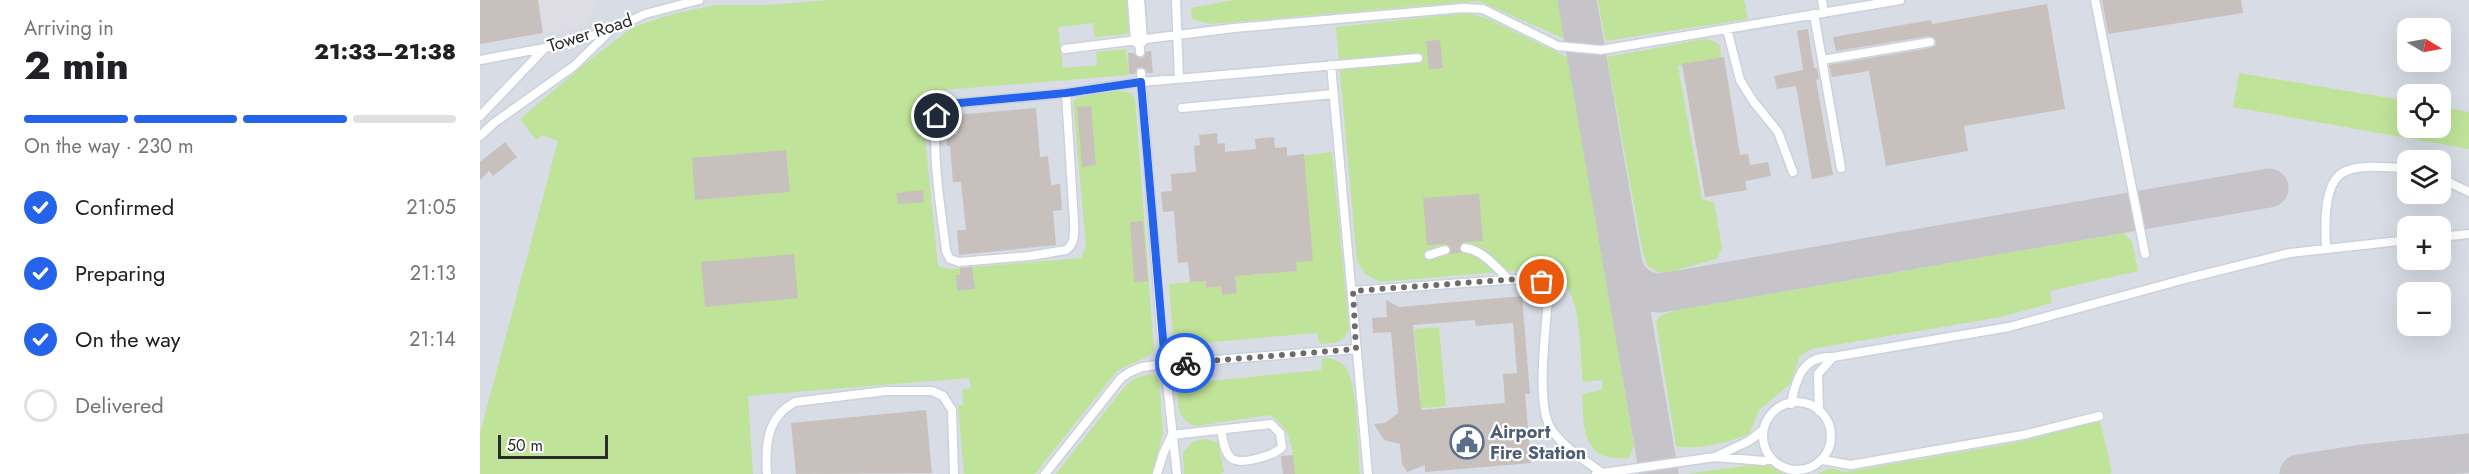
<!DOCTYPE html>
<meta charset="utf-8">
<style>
body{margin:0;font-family:Jost,sans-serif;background:#f2f2f2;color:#202124;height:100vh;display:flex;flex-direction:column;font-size:22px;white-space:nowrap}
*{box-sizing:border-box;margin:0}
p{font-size:20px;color:#757577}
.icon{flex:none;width:33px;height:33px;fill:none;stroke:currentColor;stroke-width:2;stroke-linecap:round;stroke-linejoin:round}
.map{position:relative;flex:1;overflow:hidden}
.details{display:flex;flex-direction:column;background:#fff;width:480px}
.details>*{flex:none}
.needle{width:39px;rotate:100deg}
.tools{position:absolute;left:1917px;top:18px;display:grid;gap:12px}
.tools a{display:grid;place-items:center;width:54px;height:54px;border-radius:12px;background:#fff;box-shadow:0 6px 24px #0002;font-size:30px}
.scale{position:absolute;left:18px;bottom:15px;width:110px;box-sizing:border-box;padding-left:6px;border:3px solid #2b2b2b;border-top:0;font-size:16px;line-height:21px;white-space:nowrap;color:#2b2b2b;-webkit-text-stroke:4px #fff;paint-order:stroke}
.pin{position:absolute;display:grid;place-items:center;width:51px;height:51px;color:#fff;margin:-26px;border:3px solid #fff;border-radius:50%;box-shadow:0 2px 6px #0007}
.courier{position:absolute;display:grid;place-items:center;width:60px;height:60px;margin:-30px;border:4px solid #2563eb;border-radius:50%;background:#fff;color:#222;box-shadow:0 2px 8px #0007}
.headline em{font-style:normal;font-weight:800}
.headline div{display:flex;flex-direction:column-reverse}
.headline{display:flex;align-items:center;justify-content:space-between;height:102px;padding:0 24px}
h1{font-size:39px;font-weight:800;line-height:45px}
.bar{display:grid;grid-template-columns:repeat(4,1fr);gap:9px 6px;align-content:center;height:72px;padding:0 24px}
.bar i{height:8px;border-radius:4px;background:#e0e0e0}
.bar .current{background:#2563eb}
.bar p{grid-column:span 4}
ol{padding:0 24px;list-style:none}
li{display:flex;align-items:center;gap:18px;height:66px}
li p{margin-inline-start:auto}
li .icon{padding:6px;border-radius:50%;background:#2563eb;color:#fff;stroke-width:4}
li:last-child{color:#757577}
li i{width:33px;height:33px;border:3px solid #e0e0e0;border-radius:50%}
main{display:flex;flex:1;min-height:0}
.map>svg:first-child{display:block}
.industrial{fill:#dedde5}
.airport{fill:#d8dce5;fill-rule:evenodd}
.green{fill:#bfe499}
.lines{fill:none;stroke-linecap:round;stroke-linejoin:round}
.taxiway{stroke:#c6c4c9;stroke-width:39}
.building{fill:#c8c0bc;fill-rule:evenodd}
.service-casing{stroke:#cbd1dd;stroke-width:11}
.minor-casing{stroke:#cbd1dd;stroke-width:20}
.service{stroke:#fff;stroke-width:8}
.minor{stroke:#fff;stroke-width:16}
.done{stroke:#6f6b69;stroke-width:6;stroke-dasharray:0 10.8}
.route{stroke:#2563eb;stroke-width:8}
.labels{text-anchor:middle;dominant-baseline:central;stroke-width:4.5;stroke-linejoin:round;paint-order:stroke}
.street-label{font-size:18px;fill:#2b2b2b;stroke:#fff}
.service-label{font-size:18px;font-weight:bold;fill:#4e5e75;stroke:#fff;text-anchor:start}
</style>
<main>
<section class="details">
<div class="headline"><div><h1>2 min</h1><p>Arriving in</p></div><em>21:33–21:38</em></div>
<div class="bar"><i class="current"></i><i class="current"></i><i class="current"></i><i></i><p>On the way · 230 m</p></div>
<ol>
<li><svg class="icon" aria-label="check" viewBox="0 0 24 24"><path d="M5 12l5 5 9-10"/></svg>Confirmed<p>21:05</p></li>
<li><svg class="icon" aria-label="check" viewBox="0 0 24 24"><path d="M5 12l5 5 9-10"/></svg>Preparing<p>21:13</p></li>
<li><svg class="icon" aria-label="check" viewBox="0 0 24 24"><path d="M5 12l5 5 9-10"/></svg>On the way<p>21:14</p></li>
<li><i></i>Delivered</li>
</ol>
</section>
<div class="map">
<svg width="1989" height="474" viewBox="0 0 1989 474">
<rect width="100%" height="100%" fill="#ede3dd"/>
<path class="industrial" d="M0 0H115L108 26 0 44Z"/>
<path class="airport" d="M115 0H1989V474H0V44L108 26ZM1928 28H1960V62H1928ZM1928 94H1960V128H1928ZM1928 160H1960V194H1928ZM1928 226H1960V260H1928ZM1928 292H1960V326H1928Z"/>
<path class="green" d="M349 0H647L651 15 647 34 615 37 613 23 578 27 583 68 617 65 616 52 646 49 649 75 451 91 441 98 458 266 469 269 601 258 606 246 593 101C601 94 636 88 647 92 651 93 652 95 655 98L674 350C665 362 648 363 636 372L555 474H484L478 405H483L482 390 491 388 489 378 268 396 273 474H0V433L78 141 62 135 56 140 40 119 112 58 153 27 196 13 236 5H286Z
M754 0H1078L1087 40 999 1 730 24 712 19 711 8Z
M1118 0H1264L1268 19 1125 41Z
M987 13 1008 19 1089 58 1154 446 1149 458C1102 462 1104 431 1102 394L1122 390V380L1103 382C1100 354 1102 303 1083 281 1074 270 1057 270 1044 270L900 282 885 274 877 261 856 27Z
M1224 39 1234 41 1240 45 1241 58 1198 66 1222 199 1234 202 1242 248 1236 259 1183 274 1168 267 1162 249 1127 57Z
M1759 73 1927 101 1928 128H1960L1961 107 1989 112V149L1753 107Z
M852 152 869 329C864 344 854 343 840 344L837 333 709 344V355L699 354 694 348 689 284 726 281 727 288 741 286 742 294 757 293 749 224 767 222 773 275 786 274 785 265 820 156Z
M1643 233 1652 241 1658 271 1570 291 1572 303 1521 317 1331 349 1320 356 1310 384 1279 410 1270 433C1253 442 1214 451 1196 446L1176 322 1181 315 1196 310Z
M959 327 966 406 935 409 934 401 941 400 934 329Z
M842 358C851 357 861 361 866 368 878 384 878 451 880 474H815C812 449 813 429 789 415L717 426C694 422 698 396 697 377L701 371 708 370 709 383 841 370Z
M669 374 677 377 679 381 683 433 672 474H576L645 386 655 378Z
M1620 420 1632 473 1629 474H1338L1349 468 1366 472 1540 442Z
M725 439 738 442 744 472 740 474H704L703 453 713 441Z
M1286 463 1304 474H1206Z"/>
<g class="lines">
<path class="taxiway" d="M1097 0 1179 474
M1143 266C1149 283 1163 293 1181 293L1789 188
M1819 474 1883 464 1989 453"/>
</g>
<path class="building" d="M0 0H58L63 33 0 44Z
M1622 0H1761L1763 13 1628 34Z
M1567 4 1585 109 1484 126 1488 151 1406 166 1389 71 1352 77 1349 65 1451 48 1456 45V40L1449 36 1356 51 1353 37 1451 20 1452 24Z
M1328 29 1334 68H1337L1339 79 1336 80 1353 175 1332 179 1316 86 1297 89 1294 76 1323 70 1317 31Z
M960 40 963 68 949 69 946 41Z
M671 51 673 73H667L666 69 661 67 657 68 655 74H649L648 53H654L660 58 664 57 666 52Z
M1244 57 1260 155 1268 154 1270 165 1288 162 1291 176 1265 181 1267 190 1225 197 1202 64Z
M611 106 616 165 602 167 597 107Z
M556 108 560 157 568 156 571 185 580 184 582 210 573 211 576 245 479 255 477 230H486L481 182H473L470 146H467L466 135 477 134 476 115Z
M737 133 738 144 745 143V152L776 149 775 139 794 137 795 148 807 147V156L824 154 833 261 816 262 817 271 755 276 757 293 742 295 741 286 726 288V281L710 282 708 262 698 263 694 211 683 212 681 192 692 191 691 174 716 172 714 146 720 145 719 135Z
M25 142 37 157 13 176 9 171 0 180V162Z
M306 150 310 192 215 200 212 158Z
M443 190 444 202 418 204 416 193Z
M999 194 1003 241 983 242 979 247 981 253 970 254 971 248 966 244 947 245 943 198Z
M663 221 668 281 654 282 650 222Z
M314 254 318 298 225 307 221 262Z
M492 267 495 289 477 291 476 275H480V268Z
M1042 296 1050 394H1045L1051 463 945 472V465L927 472 922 464 920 444 904 440 894 424 905 423 918 413 911 332 893 333 892 318 907 317 906 300 919 307ZM995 320 996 326 1033 323 1037 373 1023 374 1025 403 941 410 933 325Z
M446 410 452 473 316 474 311 423Z
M813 455 815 474H803L801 456Z"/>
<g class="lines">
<defs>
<path id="service" d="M696 0 699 79
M1342 0 1344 12
M1615 0 1665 254
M1334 14 1361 168
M1247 29 1260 80 1273 101 1298 132 1313 172
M659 40 660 52
M585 49 754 28 983 8 1003 9 1078 46 1121 50 1420 0
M0 60 86 44 131 30 165 14 219 0
M1342 60 1450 42
M851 65 888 474
M661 73 681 328 697 474
M586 93 594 222C594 232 596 243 586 250L550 256 479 262 470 259 466 251C463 222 446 127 462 106L469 104 586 93 661 82 938 58
M702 108 854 94
M0 116 64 49
M0 136 14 123 94 66 130 31
M1960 178 1989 192
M1960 237 1989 234
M985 248C1003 250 1017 268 1029 280
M1846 248C1845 228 1843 185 1862 173 1879 163 1908 168 1928 168
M949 255 965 250
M873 291 1038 279H1054L1062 282 1068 297C1066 328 1056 402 1070 427 1081 446 1105 460 1122 473
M1283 436a34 34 0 1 1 68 0a34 34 0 1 1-68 0Z
M1311 404C1316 378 1323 355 1353 357L1529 327 1709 278 1810 253 1928 240
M1339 411 1338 374 1353 357
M692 435 791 424 800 433 802 447C795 455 761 466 751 458 744 452 743 439 741 430
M1235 457 1269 441 1283 430
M1342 460 1371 465 1382 463 1543 435 1619 416
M287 474C285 444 287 417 315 402L406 391H452L463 396 472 410 474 474
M565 474 641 378 650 372 662 367 685 364 876 349
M677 474 683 454 692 435
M1116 474 1235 457 1284 461 1291 459"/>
<path id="minor" d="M656 0 659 40"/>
</defs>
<use href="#service" class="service-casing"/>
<use href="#minor" class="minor-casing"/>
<use href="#service" class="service"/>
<use href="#minor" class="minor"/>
</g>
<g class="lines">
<path class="done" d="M705 363 876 349 873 291 1038 279H1054L1062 282"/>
<path class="route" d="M457 116 462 106 469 104 586 93 661 82 685 364 705 363"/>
</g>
<defs>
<symbol id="civic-ring" viewBox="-11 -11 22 22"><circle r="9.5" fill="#fff" stroke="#5c6f8a" stroke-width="1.5"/><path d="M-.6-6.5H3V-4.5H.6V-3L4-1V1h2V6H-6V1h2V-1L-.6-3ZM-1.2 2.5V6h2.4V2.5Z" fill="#5c6f8a"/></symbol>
</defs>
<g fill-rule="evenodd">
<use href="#civic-ring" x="968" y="423" width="38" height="38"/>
</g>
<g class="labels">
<g class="street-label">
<text transform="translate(110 33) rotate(-18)">Tower Road</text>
</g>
<g class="service-label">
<text x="1010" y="432">Airport<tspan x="1010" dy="21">Fire Station</tspan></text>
</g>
</g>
</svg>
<div class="tools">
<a><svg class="needle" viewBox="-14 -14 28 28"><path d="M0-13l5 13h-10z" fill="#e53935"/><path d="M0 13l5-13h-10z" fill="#757577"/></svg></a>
<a><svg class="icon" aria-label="locate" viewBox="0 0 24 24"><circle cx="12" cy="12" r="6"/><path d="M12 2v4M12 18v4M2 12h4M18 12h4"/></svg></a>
<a><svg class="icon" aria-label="layers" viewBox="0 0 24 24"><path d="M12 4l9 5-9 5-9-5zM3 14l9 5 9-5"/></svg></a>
<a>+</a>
<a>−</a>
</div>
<div class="scale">50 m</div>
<div class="pin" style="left:1062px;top:282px;background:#ea580c"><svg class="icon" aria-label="bag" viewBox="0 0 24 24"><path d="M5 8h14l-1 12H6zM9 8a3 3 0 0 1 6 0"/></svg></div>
<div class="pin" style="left:457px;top:116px;background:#1f2937"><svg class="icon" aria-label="home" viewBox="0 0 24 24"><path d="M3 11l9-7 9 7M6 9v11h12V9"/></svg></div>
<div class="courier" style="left:705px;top:363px"><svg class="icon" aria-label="bike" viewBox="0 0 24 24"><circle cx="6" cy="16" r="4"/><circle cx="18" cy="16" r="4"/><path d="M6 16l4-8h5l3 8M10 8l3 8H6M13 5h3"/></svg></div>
</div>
</main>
